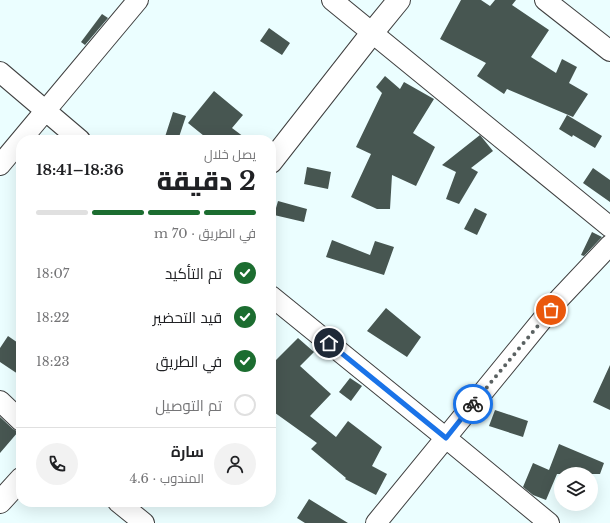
<!DOCTYPE html>
<html lang="ar">
<meta charset="utf-8">
<style>
body{margin:0;font-family:"Libre Baskerville",Cairo,serif;background:#f2f2f2;color:#202124;direction:rtl;height:100vh;display:flex;flex-direction:column;font-size:15px;white-space:nowrap}
*{box-sizing:border-box;margin:0}
p{font-size:13px;color:#757577}
.icon{flex:none;width:22px;height:22px;fill:none;stroke:currentColor;stroke-width:2;stroke-linecap:round;stroke-linejoin:round}
.map{position:relative;flex:1;overflow:hidden;direction:ltr}
.details{position:absolute;left:16px;top:135px;width:260px;height:372px;display:flex;flex-direction:column;background:#fff;border-radius:16px;box-shadow:0 4px 16px #0002;direction:rtl}
.details>*{flex:none}
.controls{position:absolute;left:554px;top:467px;display:grid;gap:8px}
.controls a{display:grid;place-items:center;width:44px;height:44px;border-radius:50%;background:#fff;box-shadow:0 4px 16px #0002;font-size:20px}
.pin{position:absolute;display:grid;place-items:center;width:34px;height:34px;color:#fff;margin:-17px;border:2px solid #fff;border-radius:50%;box-shadow:0 1px 4px #0007}
.courier{position:absolute;display:grid;place-items:center;width:40px;height:40px;margin:-20px;border:3px solid #1a73e8;border-radius:50%;background:#fff;color:#222;box-shadow:0 1px 5px #0007}
.overview em{font-style:normal;font-weight:800}
.overview div{display:flex;flex-direction:column-reverse}
.overview{display:flex;align-items:center;justify-content:space-between;height:68px;padding:0 20px}
h1{font-size:26px;font-weight:800;line-height:30px}
.bar{display:grid;grid-template-columns:repeat(4,1fr);gap:6px 4px;align-content:center;height:48px;padding:0 20px}
.bar i{height:5px;border-radius:3px;background:#e0e0e0}
.bar .selected{background:#1c6d30}
.bar p{grid-column:span 4}
.line{display:flex;align-items:center;gap:10px;padding:0 20px;border-top:1px solid #e0e0e0}
.line div{flex:1}
.round{display:grid;place-items:center;flex:none;width:42px;height:42px;border-radius:21px;background:#f2f2f2}
ol{padding:0 20px;list-style:none}
li{display:flex;align-items:center;gap:12px;height:44px}
li p{margin-inline-start:auto}
li .icon{padding:4px;border-radius:50%;background:#1c6d30;color:#fff;stroke-width:4}
li:last-child{color:#757577}
li i{width:22px;height:22px;border:2px solid #e0e0e0;border-radius:50%}
.map>svg:first-child{display:block}
.building{fill:#475651}
.lines{fill:none;stroke-linecap:round;stroke-linejoin:round}
.minor-casing{stroke:#3f3f3f;stroke-width:22}
.tertiary-casing{stroke:#3f3f3f;stroke-width:24}
.minor{stroke:#fff;stroke-width:20}
.tertiary{stroke:#fff;stroke-width:22}
.done{stroke:#5a6161;stroke-width:4;stroke-dasharray:0 7.2}
.route{stroke:#1a73e8;stroke-width:5}
</style>
<div class="map">
<svg width="610" height="523" viewBox="0 0 610 523">
<rect width="100%" height="100%" fill="#ebfeff"/>
<path class="building" d="M461 0H481L490 6 495 0H516L512 5 549 30 531 57 556 73 562 59 577 67 569 83 588 94 573 117 507 89 504 94 477 76 486 63 440 39Z
M102 14 108 18 85 45 81 42Z
M269 28 290 43 282 55 260 41Z
M385 76 400 89 404 82 434 99 413 133 435 147 416 186 392 175 390 209H377L351 197 371 154 356 147 382 93 376 87Z
M214 91 243 115 232 128 248 140H209L188 123Z
M173 112 186 116 178 140H164Z
M567 115 602 136 595 148 573 135 572 137 559 129Z
M480 135 493 151 471 168 478 172 459 204 446 199 456 172 442 165Z
M307 167 331 172 328 189 304 184Z
M593 168 610 180V202L583 183Z
M278 201 307 209 304 222 274 215Z
M475 208 487 214 477 235 464 229Z
M592 232 602 237 584 256 581 255Z
M332 240 370 255 375 241 394 247 384 275 326 257Z
M386 308 421 337 407 357 367 331Z
M8 336 21 345V376L0 362V348Z
M298 338 314 352 300 366 331 394 310 416 336 437 348 421 382 447 372 466 387 474 376 495 345 479 346 478 311 449 317 443 271 410V365Z
M610 365V410L593 402Z
M350 378 362 386 351 401 339 392Z
M495 410 528 421 523 437 489 426Z
M0 417 13 429 18 432 0 453Z
M559 444 604 463 600 474H557L546 500 533 495 523 487 533 463 549 470Z
M309 499 348 523H305L297 518Z"/>
<g class="lines">
<defs>
<path id="minor" d="M332 0 610 227
M545 0 610 51
M0 72 80 140
M0 165 138 0
M271 296 446 438 549 523
M0 401 21 421
M118 502 144 523
M376 523 560 298 610 245"/>
<path id="tertiary" d="M271 162 372 33 399 0
M0 502 21 479"/>
</defs>
<use href="#minor" class="minor-casing"/>
<use href="#tertiary" class="tertiary-casing"/>
<use href="#minor" class="minor"/>
<use href="#tertiary" class="tertiary"/>
</g>
<g class="lines">
<path class="done" d="M473 404 551 310"/>
<path class="route" d="M329 343 446 438 473 404"/>
</g>
</svg>
<div class="controls">
<a><svg class="icon" aria-label="layers" viewBox="0 0 24 24"><path d="M12 4l9 5-9 5-9-5zM3 14l9 5 9-5"/></svg></a>
</div>
<div class="pin" style="left:551px;top:310px;background:#ea580c"><svg class="icon" aria-label="bag" viewBox="0 0 24 24"><path d="M5 8h14l-1 12H6zM9 8a3 3 0 0 1 6 0"/></svg></div>
<div class="pin" style="left:329px;top:343px;background:#1f2937"><svg class="icon" aria-label="home" viewBox="0 0 24 24"><path d="M3 11l9-7 9 7M6 9v11h12V9"/></svg></div>
<div class="courier" style="left:473px;top:404px"><svg class="icon" aria-label="bike" viewBox="0 0 24 24"><circle cx="6" cy="16" r="4"/><circle cx="18" cy="16" r="4"/><path d="M6 16l4-8h5l3 8M10 8l3 8H6M13 5h3"/></svg></div>
<section class="details">
<div class="overview"><div><h1>2 دقيقة</h1><p>يصل خلال</p></div><em>18:36–18:41</em></div>
<div class="bar"><i class="selected"></i><i class="selected"></i><i class="selected"></i><i></i><p>في الطريق · 70 m</p></div>
<ol>
<li><svg class="icon" aria-label="check" viewBox="0 0 24 24"><path d="M5 12l5 5 9-10"/></svg>تم التأكيد<p>18:07</p></li>
<li><svg class="icon" aria-label="check" viewBox="0 0 24 24"><path d="M5 12l5 5 9-10"/></svg>قيد التحضير<p>18:22</p></li>
<li><svg class="icon" aria-label="check" viewBox="0 0 24 24"><path d="M5 12l5 5 9-10"/></svg>في الطريق<p>18:23</p></li>
<li><i></i>تم التوصيل</li>
</ol>
<div class="line" style="height:72px"><a class="round"><svg class="icon" aria-label="person" viewBox="0 0 24 24"><circle cx="12" cy="8" r="4"/><path d="M4 21q1-7 8-7t8 7"/></svg></a><div><b>سارة</b><p>المندوب · 4.6</p></div><a class="round"><svg class="icon" aria-label="phone" viewBox="0 0 24 24"><path d="M5 4h4l2 5-3 2q2 4 5 5l2-3 5 2v4C11 20 4 13 5 4z"/></svg></a></div>
</section>
</div>
